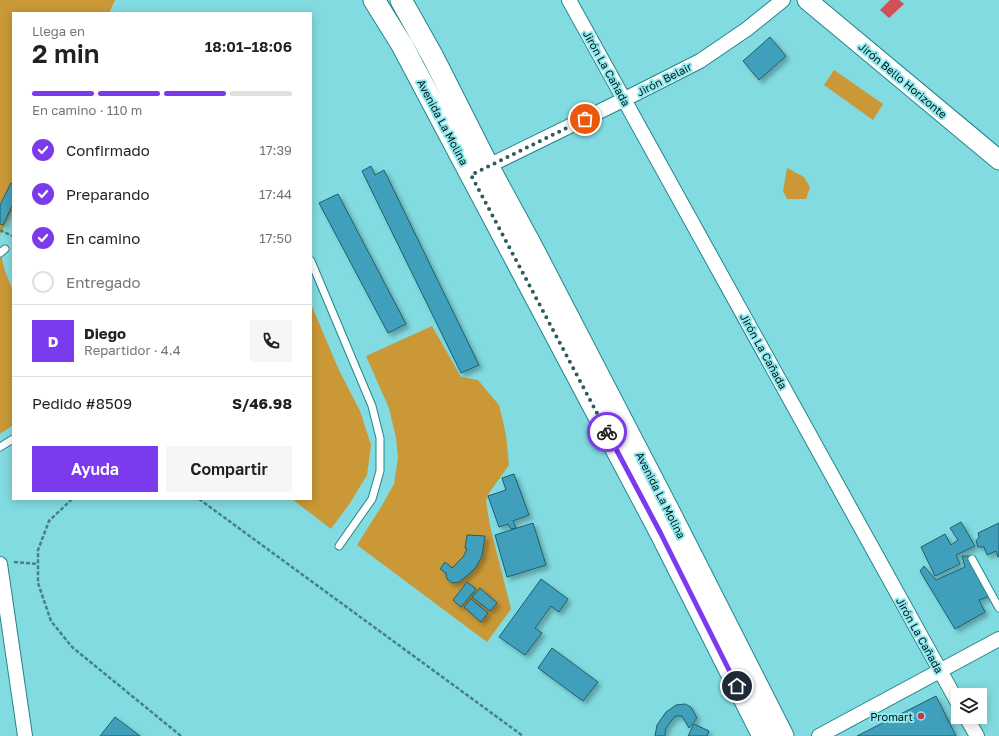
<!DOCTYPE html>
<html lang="es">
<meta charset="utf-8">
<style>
body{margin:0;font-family:"Golos Text",sans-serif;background:#f6f6f6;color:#202124;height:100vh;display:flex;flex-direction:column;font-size:15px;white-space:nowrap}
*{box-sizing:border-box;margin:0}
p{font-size:13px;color:#757577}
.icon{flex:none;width:22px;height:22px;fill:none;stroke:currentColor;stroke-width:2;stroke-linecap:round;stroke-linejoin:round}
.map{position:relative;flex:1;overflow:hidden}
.drawer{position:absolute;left:12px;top:12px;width:300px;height:488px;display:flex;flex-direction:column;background:#fff;border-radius:0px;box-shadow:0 2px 10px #0003}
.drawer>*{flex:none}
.tools{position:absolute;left:951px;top:688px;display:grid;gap:8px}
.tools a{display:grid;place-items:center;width:36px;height:36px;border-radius:0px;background:#fff;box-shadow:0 2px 10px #0003;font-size:20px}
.pin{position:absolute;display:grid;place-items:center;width:34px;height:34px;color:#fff;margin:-17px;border:2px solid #fff;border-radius:50%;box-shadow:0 1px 4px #0007}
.courier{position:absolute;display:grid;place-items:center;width:40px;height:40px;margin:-20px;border:3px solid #7c3aed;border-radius:50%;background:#fff;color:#222;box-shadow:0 1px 5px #0007}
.headline em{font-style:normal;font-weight:600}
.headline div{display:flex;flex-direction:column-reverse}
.headline{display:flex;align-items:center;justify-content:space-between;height:68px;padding:0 20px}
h1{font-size:26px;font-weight:600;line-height:30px}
.bar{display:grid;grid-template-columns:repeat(4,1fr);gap:6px 4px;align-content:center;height:48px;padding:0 20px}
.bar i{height:5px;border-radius:3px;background:#e0e0e0}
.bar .active{background:#7c3aed}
.bar p{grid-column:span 4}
.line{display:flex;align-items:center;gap:10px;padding:0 20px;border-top:1px solid #e0e0e0}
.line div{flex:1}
.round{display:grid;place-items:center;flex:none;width:42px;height:42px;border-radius:0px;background:#f6f6f6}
ol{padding:0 20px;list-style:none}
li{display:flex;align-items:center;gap:12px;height:44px}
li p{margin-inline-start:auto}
li .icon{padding:4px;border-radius:50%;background:#7c3aed;color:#fff;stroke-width:4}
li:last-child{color:#757577}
li i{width:22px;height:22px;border:2px solid #e0e0e0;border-radius:50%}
.primary-button{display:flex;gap:8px;margin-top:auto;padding:8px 20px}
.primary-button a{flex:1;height:46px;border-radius:0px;background:#7c3aed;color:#fff;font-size:16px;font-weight:600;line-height:46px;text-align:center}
.primary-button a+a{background:#f6f6f6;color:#202124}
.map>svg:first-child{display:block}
.green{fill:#ca9837}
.water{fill:#d15057}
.building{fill:#3fa0bb;stroke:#1f5e6f;filter:url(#shadow)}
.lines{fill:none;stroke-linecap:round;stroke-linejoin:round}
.lane-casing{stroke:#24858a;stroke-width:9}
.street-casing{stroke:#24858a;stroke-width:16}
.secondary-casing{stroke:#24858a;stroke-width:21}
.primary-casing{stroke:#24858a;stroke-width:23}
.path{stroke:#478184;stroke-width:2.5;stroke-dasharray:4 2;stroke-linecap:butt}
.lane{stroke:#fff;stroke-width:7}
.street{stroke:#fff;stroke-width:14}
.secondary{stroke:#fff;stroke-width:19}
.primary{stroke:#fff;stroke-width:21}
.done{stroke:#2e5b5d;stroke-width:4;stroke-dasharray:0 7.2}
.route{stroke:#7c3aed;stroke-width:5}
.poi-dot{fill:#c63644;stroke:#8fe8ed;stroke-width:1.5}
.labels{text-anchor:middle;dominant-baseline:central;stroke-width:4;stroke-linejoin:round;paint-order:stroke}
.street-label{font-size:11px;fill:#001617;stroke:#8fe8ed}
.poi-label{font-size:11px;fill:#001617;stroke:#8fe8ed;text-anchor:end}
</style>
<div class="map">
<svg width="999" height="736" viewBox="0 0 999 736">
<defs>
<filter id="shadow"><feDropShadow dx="3.5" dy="3.5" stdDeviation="2" flood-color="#0004"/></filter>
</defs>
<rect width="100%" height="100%" fill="#82dbe0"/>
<path class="green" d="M0 0H115L109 13H13V208L0 235Z
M834 70 883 104 873 120 824 85Z
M787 168 804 177 810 187 806 199H787L783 191Z
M0 250 5 271 13 291V425L0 434Z
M311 304 338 368 360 411 371 445 367 475 350 503 331 529 292 499H311Z
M432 326 461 377 478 380 499 405 506 435 509 465 489 493 486 501 490 526 511 609 487 642 357 545 381 507 394 484 398 458 396 438 389 408 366 356Z"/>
<path class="water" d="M890 0H899L904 4 889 18 880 10Z"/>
<path class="building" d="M770 37 786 56 759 80 743 61Z
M371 166 375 175 384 170 479 365 461 373 362 171Z
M11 183 13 184V204L3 225 0 224V205Z
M338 194 406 324 388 333 319 203Z
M514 474 529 515 513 521 516 528 511 529 508 524 499 527 488 496 506 490 502 478Z
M961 522 975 546 956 555 960 564 935 576 921 547 945 534 951 545 958 540 950 528Z
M533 523 546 565 507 577 495 535Z
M999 523V556L998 557 996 551 987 555 984 547H978L976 541 979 537 978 533Z
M467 535 485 536 482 556 476 567 468 575 459 582 452 583 447 579 446 573 440 569 445 562 452 568 463 557 467 549 465 548Z
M962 556H970L990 596 979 600 985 612 955 629 920 571 924 566 936 580 965 567Z
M541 579 568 599 559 612 551 606 535 628 542 633 525 655 499 637Z
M467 582 476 589 461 607 453 600Z
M480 588 497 603 490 611 472 597Z
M471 599 488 613 481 622 464 607Z
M552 648 598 682 583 701 538 668Z
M936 696 956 736H857Z
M685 704 691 707 697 718 689 728 682 716H677L674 717 666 728 665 734V736H655L657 725 666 712 676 705Z
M115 717 140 736H100Z
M694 724 709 731 707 736H688Z"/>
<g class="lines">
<defs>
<path id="lane" d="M0 253 5 249
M311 261 372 406 380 438V471L372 499 339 546
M0 447 13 439
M972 559 999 608"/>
<path id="street" d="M569 0 958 703
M480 170 625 99 700 61 747 29 783 0
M0 564 25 736
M966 717 977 736
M819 736 999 639"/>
<path id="secondary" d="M807 0 999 160"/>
<path id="primary" d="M374 0 402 45 660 532 763 736
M401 0 433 57 488 166 531 245 671 515 783 736"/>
</defs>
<use href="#lane" class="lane-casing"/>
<use href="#street" class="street-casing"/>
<use href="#secondary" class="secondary-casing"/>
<use href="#primary" class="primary-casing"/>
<path class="path" d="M0 230 12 236
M72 499 49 521 38 550V583L51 621 72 647 181 736
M199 499 523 736
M14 562 38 564"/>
<use href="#lane" class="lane"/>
<use href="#street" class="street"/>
<use href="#secondary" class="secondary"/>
<use href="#primary" class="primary"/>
</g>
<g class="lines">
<path class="done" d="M585 119 471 175 607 432"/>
<path class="route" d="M607 432 660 532 737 686"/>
</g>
<circle class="poi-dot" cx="921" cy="716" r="4"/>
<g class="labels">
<g class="street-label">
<text transform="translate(607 68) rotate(61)">Jirón La Cañada</text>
<text transform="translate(664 79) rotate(-27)">Jirón Belair</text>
<text transform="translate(903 80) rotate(40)">Jirón Bello Horizonte</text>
<text transform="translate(443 122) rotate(62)">Avenida La Molina</text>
<text transform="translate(764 351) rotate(61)">Jirón La Cañada</text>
<text transform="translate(661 495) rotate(63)">Avenida La Molina</text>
<text transform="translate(920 635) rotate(61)">Jirón La Cañada</text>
</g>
<g class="poi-label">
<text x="913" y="716">Promart</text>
</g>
</g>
</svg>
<div class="tools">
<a><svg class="icon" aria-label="layers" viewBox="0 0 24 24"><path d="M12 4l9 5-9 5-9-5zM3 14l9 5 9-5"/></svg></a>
</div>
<div class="pin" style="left:585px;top:119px;background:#ea580c"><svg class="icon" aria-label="bag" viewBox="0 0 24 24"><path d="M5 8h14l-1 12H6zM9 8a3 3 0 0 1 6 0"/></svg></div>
<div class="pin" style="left:737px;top:686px;background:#1f2937"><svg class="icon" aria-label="home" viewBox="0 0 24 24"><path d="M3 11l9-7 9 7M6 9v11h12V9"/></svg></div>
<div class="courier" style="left:607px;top:432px"><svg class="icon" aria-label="bike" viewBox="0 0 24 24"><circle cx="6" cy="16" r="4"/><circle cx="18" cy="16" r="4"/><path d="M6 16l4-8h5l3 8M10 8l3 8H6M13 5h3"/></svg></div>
<section class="drawer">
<div class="headline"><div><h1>2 min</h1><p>Llega en</p></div><em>18:01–18:06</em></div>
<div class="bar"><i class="active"></i><i class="active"></i><i class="active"></i><i></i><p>En camino · 110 m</p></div>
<ol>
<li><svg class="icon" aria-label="check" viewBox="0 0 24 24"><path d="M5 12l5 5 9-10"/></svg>Confirmado<p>17:39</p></li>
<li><svg class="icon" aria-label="check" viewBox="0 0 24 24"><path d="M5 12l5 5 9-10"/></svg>Preparando<p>17:44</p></li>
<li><svg class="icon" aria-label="check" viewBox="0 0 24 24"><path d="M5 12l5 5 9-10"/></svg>En camino<p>17:50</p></li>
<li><i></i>Entregado</li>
</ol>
<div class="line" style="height:72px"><b class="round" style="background:#7c3aed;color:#fff">D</b><div><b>Diego</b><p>Repartidor · 4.4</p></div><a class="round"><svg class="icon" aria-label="phone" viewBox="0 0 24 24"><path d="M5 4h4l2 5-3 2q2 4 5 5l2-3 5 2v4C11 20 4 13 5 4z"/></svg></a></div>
<div class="line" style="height:52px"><div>Pedido #8509</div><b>S/46.98</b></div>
<div class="primary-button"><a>Ayuda</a><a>Compartir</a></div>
</section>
</div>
